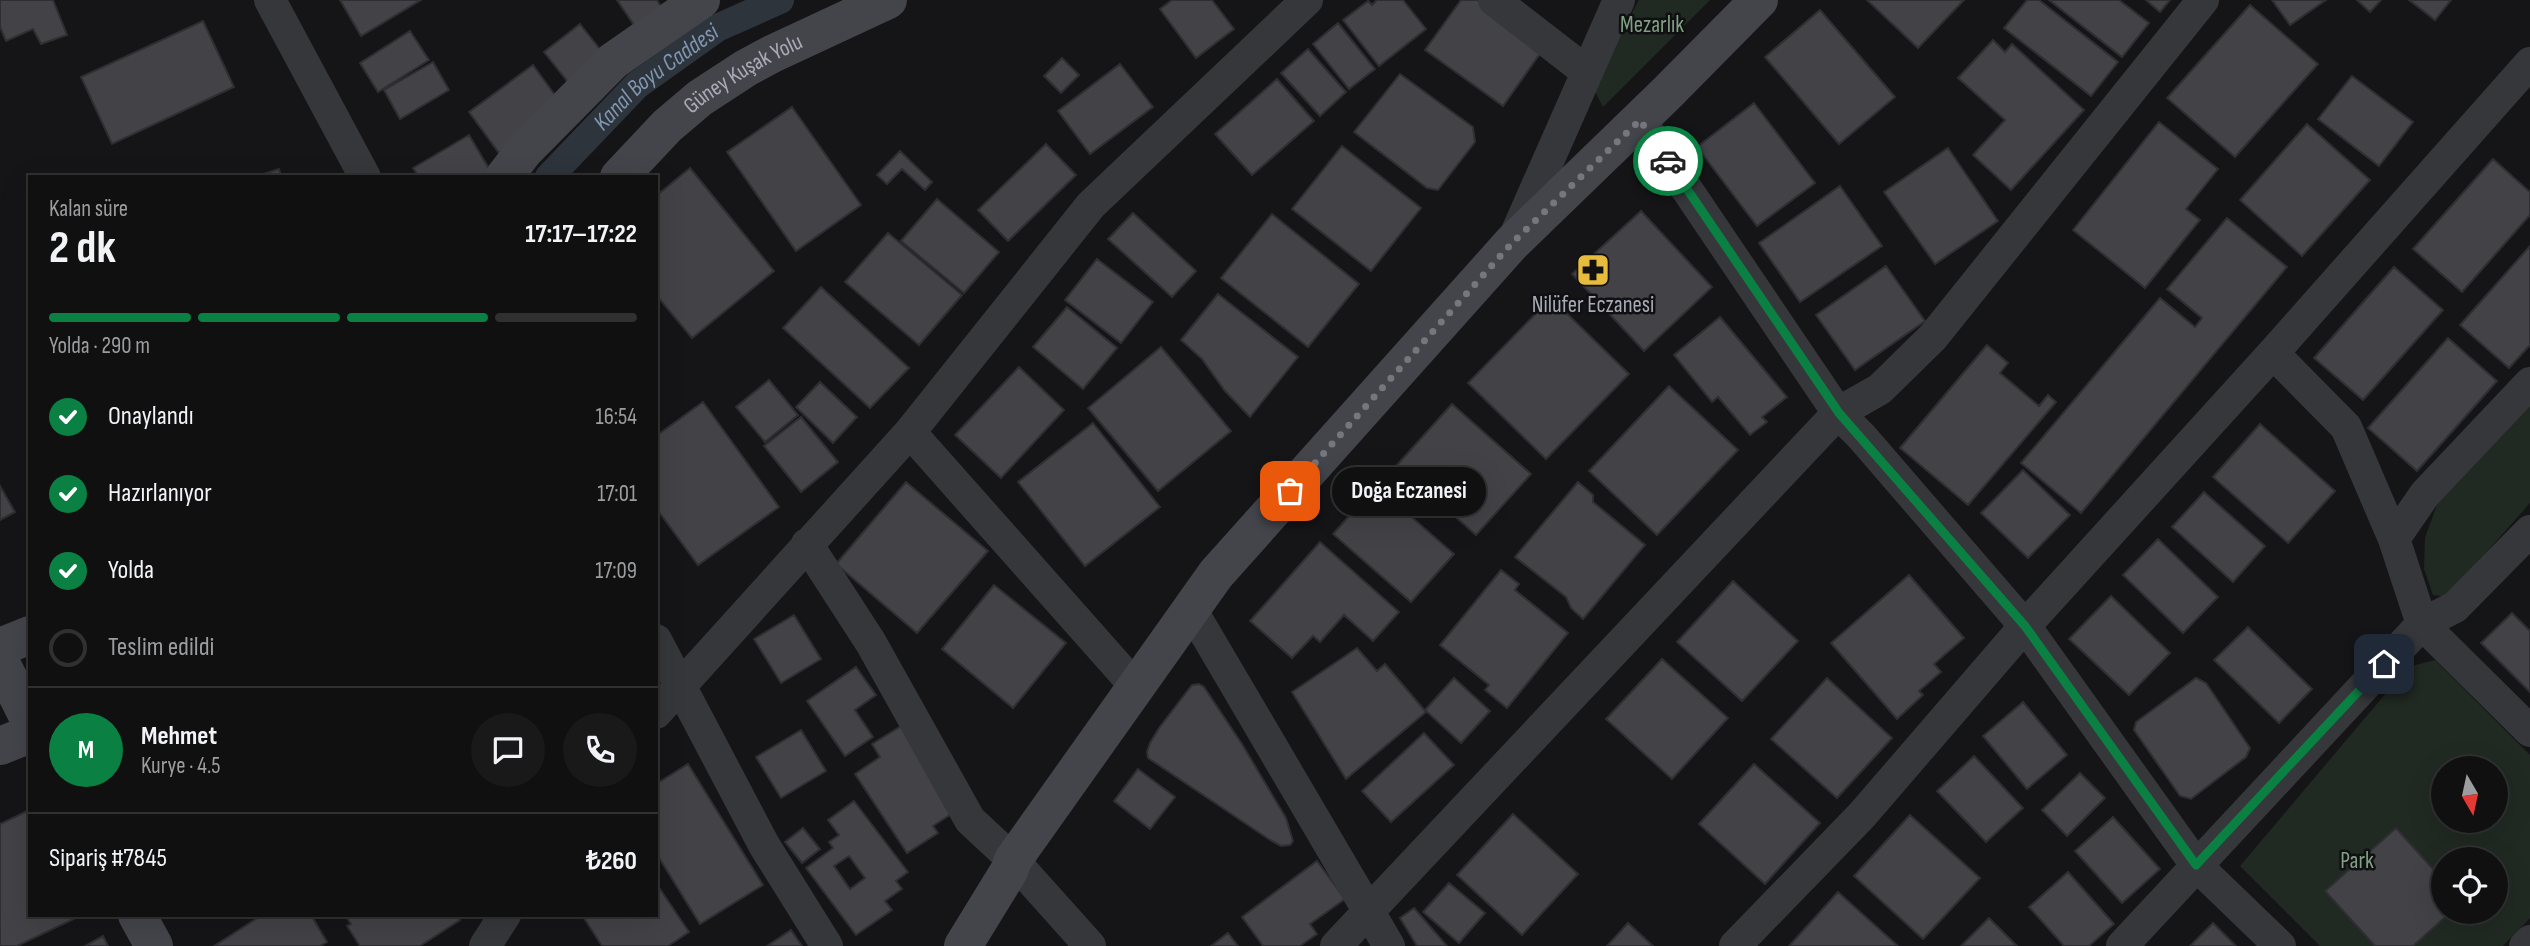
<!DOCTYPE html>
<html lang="tr">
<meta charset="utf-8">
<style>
body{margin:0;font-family:"Sofia Sans Condensed",sans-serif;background:#19191a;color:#f1f3f6;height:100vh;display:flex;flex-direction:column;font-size:26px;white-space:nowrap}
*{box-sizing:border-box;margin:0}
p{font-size:23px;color:#9c9d9f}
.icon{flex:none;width:38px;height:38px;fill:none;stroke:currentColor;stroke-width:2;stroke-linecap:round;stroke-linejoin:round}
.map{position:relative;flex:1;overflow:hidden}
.panel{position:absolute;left:28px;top:175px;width:630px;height:742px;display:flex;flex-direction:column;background:#101011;border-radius:0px;box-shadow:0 7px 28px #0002,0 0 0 2px #303031}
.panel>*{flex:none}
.needle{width:46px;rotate:171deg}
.buttons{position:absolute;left:2431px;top:756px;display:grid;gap:14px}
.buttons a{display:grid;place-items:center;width:77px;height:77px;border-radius:50%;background:#101011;box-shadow:0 7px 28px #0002,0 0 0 2px #303031;font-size:35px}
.pin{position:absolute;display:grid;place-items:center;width:60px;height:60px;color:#fff;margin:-30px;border-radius:14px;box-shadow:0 4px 10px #0006}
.courier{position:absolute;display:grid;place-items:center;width:70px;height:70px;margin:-35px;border:5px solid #0b8043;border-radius:50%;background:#fff;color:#222;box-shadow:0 2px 9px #0007}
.bubble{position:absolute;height:49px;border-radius:24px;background:#101011;box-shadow:0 7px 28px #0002,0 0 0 2px #303031;font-size:23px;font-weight:700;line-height:49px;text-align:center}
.headline em{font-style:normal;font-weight:700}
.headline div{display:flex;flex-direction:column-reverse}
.headline{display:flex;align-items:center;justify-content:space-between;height:119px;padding:0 21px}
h1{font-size:46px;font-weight:700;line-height:52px}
.bar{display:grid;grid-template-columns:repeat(4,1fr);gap:10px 7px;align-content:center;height:84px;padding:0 21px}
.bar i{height:9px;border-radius:5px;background:#303031}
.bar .selected{background:#0b8043}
.bar p{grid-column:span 4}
.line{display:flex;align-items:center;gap:18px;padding:0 21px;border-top:2px solid #303031}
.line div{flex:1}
.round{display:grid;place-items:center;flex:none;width:74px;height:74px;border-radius:37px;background:#19191a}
ol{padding:0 21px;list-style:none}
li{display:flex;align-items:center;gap:21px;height:77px}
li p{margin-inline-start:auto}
li .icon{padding:7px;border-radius:50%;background:#0b8043;color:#fff;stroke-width:4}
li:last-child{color:#9c9d9f}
li i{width:38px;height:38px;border:4px solid #303031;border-radius:50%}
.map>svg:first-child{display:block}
.green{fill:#212923;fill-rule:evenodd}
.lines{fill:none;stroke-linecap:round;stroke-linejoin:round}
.canal{stroke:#2e343c;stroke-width:28}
.building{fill:#424247;stroke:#2f2f33;stroke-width:2;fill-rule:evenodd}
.street{stroke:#36373b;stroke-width:32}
.secondary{stroke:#44454b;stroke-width:38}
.done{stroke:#75767e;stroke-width:7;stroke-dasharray:0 12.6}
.route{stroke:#0b8043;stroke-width:9}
.labels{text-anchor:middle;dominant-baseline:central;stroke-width:5;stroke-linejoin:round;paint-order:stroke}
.park-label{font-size:23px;fill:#80a084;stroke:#101012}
.street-label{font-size:23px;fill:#a8abb6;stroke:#101012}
.poi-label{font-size:23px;fill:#a8abb6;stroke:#101012}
.water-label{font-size:24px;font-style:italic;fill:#8095af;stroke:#101012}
</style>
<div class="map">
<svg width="2530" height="946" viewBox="0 0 2530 946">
<rect width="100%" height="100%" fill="#151517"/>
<path class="green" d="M1639 0H1710L1603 107 1592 86Z
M2530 401V503L2447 597 2433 595 2424 569 2425 538 2439 499Z
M2435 660 2530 755V918L2503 946H2320L2240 866 2408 667ZM2443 768H2496V821H2443ZM2443 859H2496V912H2443Z"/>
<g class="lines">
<path class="canal" id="s1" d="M549 177 637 85 717 28 780 0"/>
</g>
<path class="building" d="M0 0H53L67 35 41 44 33 29 6 41 0 27Z
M340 0H421L361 36Z
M617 0H657L663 10 636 28Z
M1172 0H1212L1234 29 1196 58 1160 9Z
M1377 0H1403L1426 29 1379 66 1343 20 1368 1 1372 5Z
M1461 0H1477L1544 48 1503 106 1425 50Z
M1867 0H1964L1918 48Z
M2027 0H2039L2118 62 2091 96 2004 28Z
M2049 0H2119L2149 23 2122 57Z
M2146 0H2170L2160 12Z
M2272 0H2326L2290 25Z
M2357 0H2381L2370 12Z
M2409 0H2451L2435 20Z
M2250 5 2318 64 2235 157 2167 98Z
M1820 10 1895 97 1839 144 1765 57Z
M203 21 234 87 112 144 81 77Z
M1338 23 1375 69 1349 89 1313 44Z
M580 24 603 53 568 82 544 52Z
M410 31 429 60 378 92 360 63Z
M1993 40 2005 52 2012 44 2084 110 2011 190 1973 155 2005 120 1958 78Z
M1308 49 1346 92 1320 116 1281 73Z
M1062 58 1079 75 1061 93 1044 76Z
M433 62 449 90 400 119 384 90Z
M1120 64 1153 107 1090 154 1058 111Z
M533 65 563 106 499 153 469 112Z
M1400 74 1473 127 1475 142 1438 190 1427 188 1354 132Z
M2352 76 2413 122 2379 166 2318 119Z
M1277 79 1314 121 1252 175 1215 134Z
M1754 103 1815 183 1757 226 1697 147Z
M792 107 861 205 796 251 727 152Z
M2159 122 2218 169 2186 209 2200 220 2145 288 2073 230Z
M2307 124 2370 180 2302 256 2240 200Z
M469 135 494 177H419L413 168Z
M1046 144 1076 175 1008 241 978 210Z
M1342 146 1421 208 1371 271 1292 209Z
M1948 148 1998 221 1935 264 1884 192Z
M900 151 932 182 925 190 902 169 887 184 877 175Z
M2493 159 2530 192V215L2462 292 2413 249Z
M690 168 774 271 692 338 656 295V196Z
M279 169 281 176 297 177H254Z
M1840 186 1882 246 1800 302 1759 243Z
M937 199 999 252 964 293 901 241Z
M1641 211 1712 287 1644 351 1572 274Z
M1133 213 1196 271 1172 297 1108 239Z
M1272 214 1359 284 1308 347 1221 278Z
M2227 218 2287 267 2081 513 2021 463 2160 298 2195 327 2202 318 2167 289Z
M888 233 962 295 919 345 845 282Z
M2530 246V345L2509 368 2460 325Z
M1097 259 1153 302 1121 343 1065 300Z
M1886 266 1925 321 1855 370 1816 315Z
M2394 267 2443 310 2363 400 2314 358Z
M821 287 909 368 870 408 783 328Z
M1218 294 1298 357 1250 417 1225 391 1202 359 1181 340Z
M1551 298 1629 374 1546 459 1468 383Z
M1067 307 1117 348 1083 389 1033 347Z
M1720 317 1787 397 1762 417 1767 422 1750 435 1718 397 1712 402 1674 355Z
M2448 338 2497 381 2417 471 2368 428Z
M1987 345 2008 363 2000 373 2039 406 2048 395 2056 402 1968 505 1900 448Z
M1161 347 1231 431 1158 491 1088 408Z
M1019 367 1064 410 1001 478 955 435Z
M769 380 798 415 765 442 736 407Z
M820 382 857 417 833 443 796 407Z
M1669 386 1738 450 1657 535 1589 471Z
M703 402 779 507 698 565 656 508V436Z
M1452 404 1531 474 1476 535 1397 465Z
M801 417 838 462 801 492 764 446Z
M1093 423 1160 507 1085 566 1018 482Z
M2260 424 2335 491 2288 543 2213 477Z
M2023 470 2070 515 2028 558 1981 513Z
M906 482 988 551 917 633 836 564Z
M1578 482 1593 495V502L1645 545 1583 619 1571 608 1566 597 1515 557Z
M0 486 15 512 0 520Z
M1376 486 1454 554 1411 602 1333 534Z
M2204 492 2265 546 2233 582 2172 527Z
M2158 539 2218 597 2183 633 2123 575Z
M1320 542 1399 612 1373 641 1344 615 1320 642 1313 636 1292 658 1250 621Z
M1501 570 1519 584 1515 590 1568 633 1507 708 1485 690 1489 685 1440 645Z
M1909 575 1964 638 1934 664 1941 672 1919 691 1923 695 1897 719 1831 643Z
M1733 581 1798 641 1742 701 1677 642Z
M994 585 1066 643 1013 708 942 649Z
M2111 596 2170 653 2129 695 2069 639Z
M2512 613 2530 631V692L2481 643Z
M794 615 821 659 781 683 754 639Z
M2248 627 2312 689 2279 723 2214 660Z
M1357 648 1377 671 1385 664 1426 712 1346 779 1292 692Z
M1662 659 1728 718 1672 779 1606 719Z
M856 667 876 695 855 710 873 737 845 756 807 701Z
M1454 678 1490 711 1461 743 1425 710Z
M1827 678 1892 738 1837 798 1771 739Z
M2196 678 2206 683 2250 748 2246 757 2191 799 2180 796 2134 730 2136 722Z
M1199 684 1204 687 1242 744 1286 818 1293 841 1290 845 1281 846 1270 840 1148 758 1147 752 1150 743 1159 728 1192 685Z
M2023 702 2067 755 2027 789 1983 736Z
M903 725 953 813 933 826 938 833 907 853 855 774 880 757 872 744Z
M801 730 826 771 781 798 756 757Z
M1424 733 1454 765 1391 822 1362 791Z
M1974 756 2023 808 1986 842 1937 791Z
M688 764 763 885 700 924 656 853V784Z
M1754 764 1820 823 1765 884 1699 824Z
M1138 769 1175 797 1150 829 1114 801Z
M2080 773 2105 798 2067 836 2042 810Z
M854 801 908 872 896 881 902 889 885 901 892 910 856 935 806 868 833 848 829 842 839 835 828 820ZM849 856 865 878 850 889 834 866Z
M27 811 30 817V915H76L78 917 17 946H0V824Z
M1513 814 1578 874 1522 935 1457 875Z
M1910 815 1980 878 1923 939 1854 876Z
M2113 817 2160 869 2122 903 2075 851Z
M803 828 820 849 802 863 785 842Z
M2396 828 2443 880V912H2451L2413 946H2375L2325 891Z
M1317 861 1345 899 1310 924 1317 934 1300 946H1263L1242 917Z
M2068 872 2114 924 2089 946H2064L2029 907Z
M656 883 689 932 668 946H602L582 915H656Z
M1449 883 1485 913 1459 943 1423 912Z
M1838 892 1898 946H1789Z
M1414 908 1447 946H1417L1400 918Z
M262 915H311L327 942 320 946H214Z
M345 915H456L460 920 420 946H360L347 926 351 924Z
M1989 918 2017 946H1961Z
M1628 923 1653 946H1607Z
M2213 923 2236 946H2190Z
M791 930 802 946H767Z
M1228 933 1238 946H1211Z
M103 936 108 946H85Z"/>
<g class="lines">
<path class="street" d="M270 0 365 177
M1494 0 1587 72
M1640 120 1838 413 1862 437 2025 626 2196 865 2280 946
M1515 236 1619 0
M2273 353 2346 427 2394 539 2422 624 2530 731
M910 432 1136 687
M2394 539 2425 494 2530 383
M807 544 871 643 970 820 1013 860 1090 946
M1191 609 1389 946
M656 640 764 845 827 946
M656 713 910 432 1091 205 1307 0
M485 946 505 915
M1336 946 1838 413 1880 389 1933 337 2203 0
M1735 946 1862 815 2025 626 2273 353 2530 63
M2122 946 2422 624 2455 607 2530 531
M2525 946 2530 941"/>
<g class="secondary">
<path d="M504 177 524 151 613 61 701 0"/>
<path id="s2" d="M619 177 667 126 700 98 746 68 772 54 888 0"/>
<path d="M0 647 30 635"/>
<path d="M0 661 30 721"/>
<path d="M0 746 30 734"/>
<path d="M137 915 154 946"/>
<path d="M963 946 1009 871 1013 860 1216 574 1512 243 1667 93 1759 0"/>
</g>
</g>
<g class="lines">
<path class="done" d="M1290 491 1512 243 1640 120 1668 161"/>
<path class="route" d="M1668 161 1839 413 2025 626 2196 865 2384 664"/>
</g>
<defs>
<symbol id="pharmacy-square" viewBox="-11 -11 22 22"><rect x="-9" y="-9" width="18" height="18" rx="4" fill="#e7bc3d" stroke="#101012"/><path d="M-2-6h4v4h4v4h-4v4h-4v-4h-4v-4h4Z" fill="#111"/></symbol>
</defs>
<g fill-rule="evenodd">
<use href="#pharmacy-square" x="1574" y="251" width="38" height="38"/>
</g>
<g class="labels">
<g class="park-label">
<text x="1652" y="25">Mezarlık</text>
<text x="2357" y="861">Park</text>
</g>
<g class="street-label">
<text stroke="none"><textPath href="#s2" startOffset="163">Güney Kuşak Yolu</textPath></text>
</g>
<g class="poi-label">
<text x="1593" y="305">Nilüfer Eczanesi</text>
</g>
<g class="water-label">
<text stroke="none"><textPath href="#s1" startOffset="147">Kanal Boyu Caddesi</textPath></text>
</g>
</g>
</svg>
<div class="buttons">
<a><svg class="needle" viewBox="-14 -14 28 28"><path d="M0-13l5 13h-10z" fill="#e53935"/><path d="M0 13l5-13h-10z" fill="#9c9d9f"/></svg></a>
<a><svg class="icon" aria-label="locate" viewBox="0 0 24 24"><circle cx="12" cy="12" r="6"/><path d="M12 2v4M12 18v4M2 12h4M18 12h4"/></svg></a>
</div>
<div class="pin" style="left:1290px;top:491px;background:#ea580c"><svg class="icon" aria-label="bag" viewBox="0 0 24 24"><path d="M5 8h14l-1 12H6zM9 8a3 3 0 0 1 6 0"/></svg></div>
<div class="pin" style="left:2384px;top:664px;background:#1f2937"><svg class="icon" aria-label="home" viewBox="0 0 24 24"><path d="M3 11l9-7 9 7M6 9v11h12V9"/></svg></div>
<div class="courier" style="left:1668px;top:161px"><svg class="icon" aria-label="car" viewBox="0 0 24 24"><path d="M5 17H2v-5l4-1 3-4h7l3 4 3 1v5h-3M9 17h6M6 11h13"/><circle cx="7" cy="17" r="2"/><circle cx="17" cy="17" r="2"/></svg></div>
<div class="bubble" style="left:1332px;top:467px;width:154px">Doğa Eczanesi</div>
<section class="panel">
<div class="headline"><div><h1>2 dk</h1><p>Kalan süre</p></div><em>17:17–17:22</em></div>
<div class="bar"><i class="selected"></i><i class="selected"></i><i class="selected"></i><i></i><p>Yolda · 290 m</p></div>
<ol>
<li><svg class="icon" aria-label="check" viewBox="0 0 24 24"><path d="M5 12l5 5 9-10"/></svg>Onaylandı<p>16:54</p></li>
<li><svg class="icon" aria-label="check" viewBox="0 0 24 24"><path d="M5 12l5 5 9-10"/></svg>Hazırlanıyor<p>17:01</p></li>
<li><svg class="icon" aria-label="check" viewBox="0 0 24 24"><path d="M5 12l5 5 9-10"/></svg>Yolda<p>17:09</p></li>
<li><i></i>Teslim edildi</li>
</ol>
<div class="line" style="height:126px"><b class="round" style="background:#0b8043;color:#fff">M</b><div><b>Mehmet</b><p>Kurye · 4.5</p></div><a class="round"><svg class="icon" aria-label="chat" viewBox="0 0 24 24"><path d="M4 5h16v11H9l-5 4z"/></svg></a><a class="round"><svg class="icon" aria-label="phone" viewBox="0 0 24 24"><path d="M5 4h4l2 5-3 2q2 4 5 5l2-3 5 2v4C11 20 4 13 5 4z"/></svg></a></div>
<div class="line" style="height:91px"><div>Sipariş #7845</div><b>₺260</b></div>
</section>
</div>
